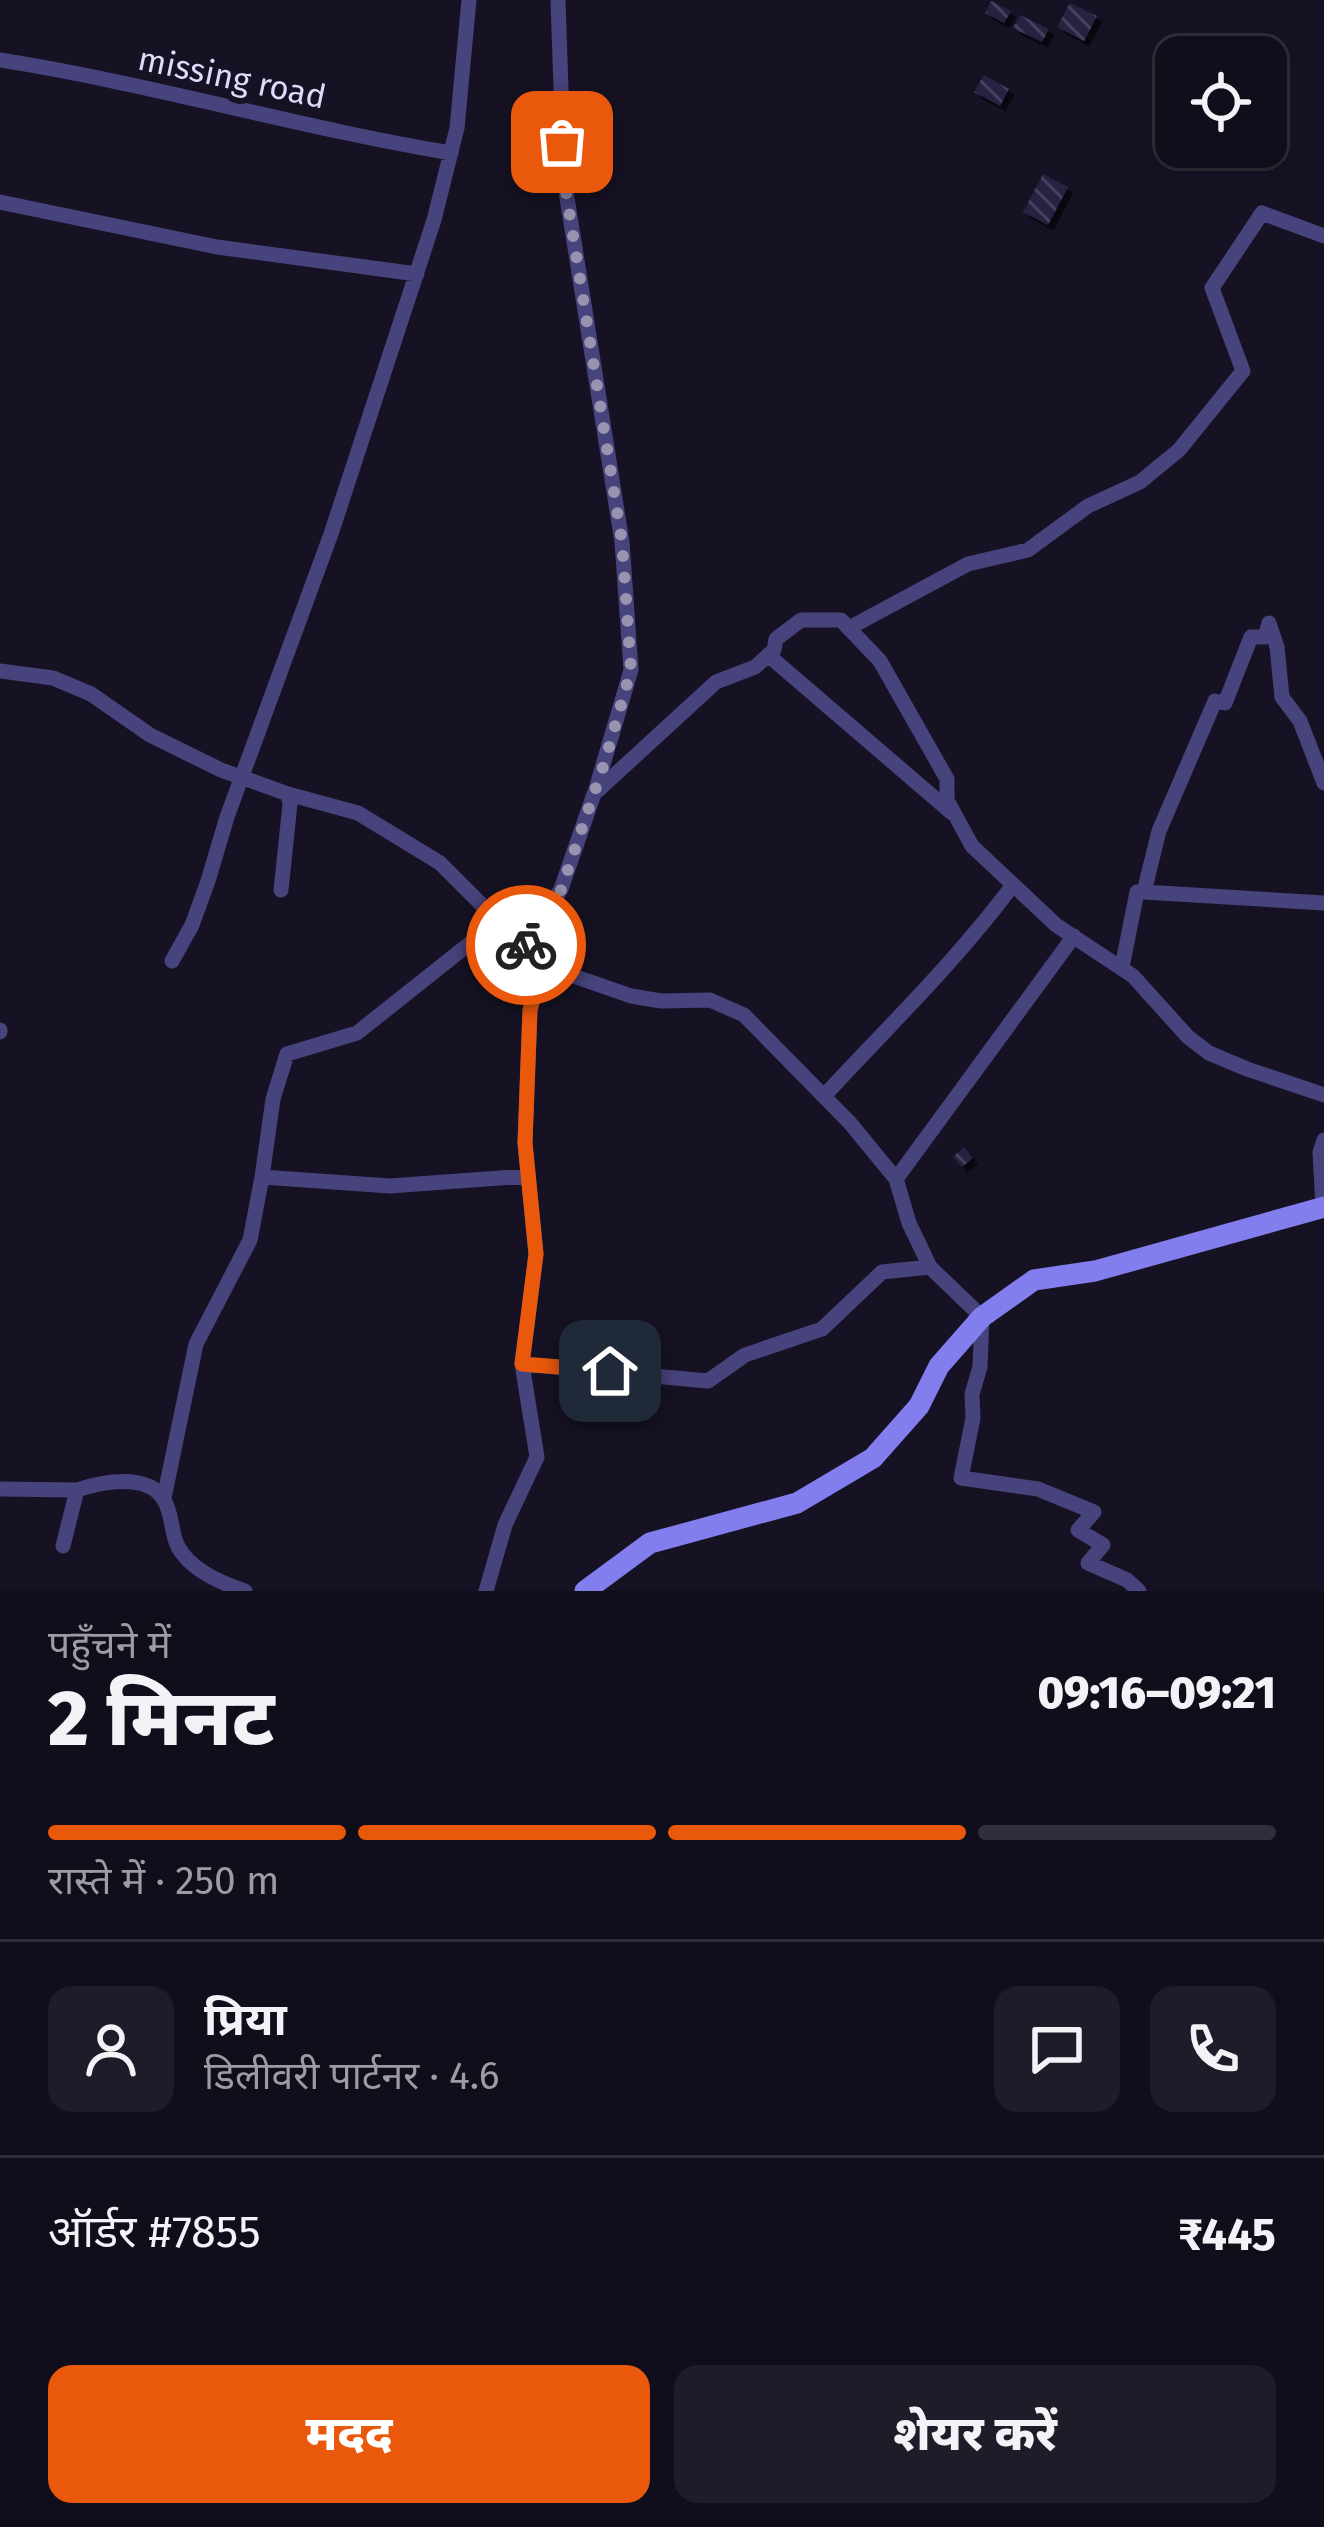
<!DOCTYPE html>
<html lang="hi">
<meta charset="utf-8">
<style>
body{margin:0;font-family:"Fira Sans","Noto Sans Devanagari",sans-serif;background:#1e1c28;color:#f1f3f6;height:100vh;display:flex;flex-direction:column;font-size:45px;white-space:nowrap}
*{box-sizing:border-box;margin:0}
p{font-size:39px;color:#9c9ca3}
.icon{flex:none;width:66px;height:66px;fill:none;stroke:currentColor;stroke-width:2;stroke-linecap:round;stroke-linejoin:round}
.map{position:relative;height:1591px;overflow:hidden}
.sheet{display:flex;flex-direction:column;background:#100e1b;flex:1}
.sheet>*{flex:none}
.buttons{position:absolute;left:1155px;top:36px;display:grid;gap:24px}
.buttons a{display:grid;place-items:center;width:132px;height:132px;border-radius:24px;background:#100e1b;box-shadow:0 3px 9px #0004,0 0 0 3px #302e3a;font-size:60px}
.pin{position:absolute;display:grid;place-items:center;width:102px;height:102px;color:#fff;margin:-51px;border-radius:24px;box-shadow:0 6px 18px #0006}
.courier{position:absolute;display:grid;place-items:center;width:120px;height:120px;margin:-60px;border:9px solid #ea580c;border-radius:50%;background:#fff;color:#222;box-shadow:0 3px 15px #0007}
.summary em{font-style:normal;font-weight:800}
.summary div{display:flex;flex-direction:column-reverse}
.summary{display:flex;align-items:center;justify-content:space-between;height:204px;padding:0 48px}
h1{font-size:78px;font-weight:800;line-height:90px}
.bar{display:grid;grid-template-columns:repeat(4,1fr);gap:18px 12px;align-content:center;height:144px;padding:0 48px}
.bar i{height:15px;border-radius:9px;background:#302e3a}
.bar .current{background:#ea580c}
.bar p{grid-column:span 4}
.line{display:flex;align-items:center;gap:30px;padding:0 48px;border-top:3px solid #302e3a}
.line div{flex:1}
.round{display:grid;place-items:center;flex:none;width:126px;height:126px;border-radius:24px;background:#1e1c28}
.cta{display:flex;gap:24px;margin-top:auto;padding:24px 48px}
.cta a{flex:1;height:138px;border-radius:24px;background:#ea580c;color:#fff;font-size:48px;font-weight:800;line-height:138px;text-align:center}
.cta a+a{background:#1e1c28;color:#f1f3f6}
.map>svg:first-child{display:block}
.building{fill:url(#building-back-hatch);filter:url(#shadow)}
.lines{fill:none;stroke-linecap:round;stroke-linejoin:round}
.minor{stroke:#47437d;stroke-width:15}
.secondary{stroke:#837eed;stroke-width:21}
.done{stroke:#9894af;stroke-width:12;stroke-dasharray:0 21.6}
.route{stroke:#ea580c;stroke-width:15}
.labels{text-anchor:middle;dominant-baseline:central;stroke-width:12;stroke-linejoin:round;paint-order:stroke}
.street-label{font-size:33px;fill:#dedafa;stroke:#161224}
</style>
<div class="map">
<svg width="1324" height="1591" viewBox="0 0 1324 1591">
<defs>
<pattern id="building-back-hatch" width="6" height="6" patternUnits="userSpaceOnUse" patternTransform="scale(3)"><rect width="6" height="6" fill="#282143"/><path d="M-1 5l2 2M0 0l6 6M5-1l2 2" fill="none" stroke="#47415f"/></pattern>
<filter id="shadow"><feDropShadow dx="5.5" dy="5.5" stdDeviation="0" flood-color="#0009"/></filter>
</defs>
<rect width="100%" height="100%" fill="#161224"/>
<path class="building" d="M991 1 1011 11 1004 23 985 13Z
M1070 3 1097 16 1084 41 1057 27Z
M1020 15 1049 29 1042 42 1013 28Z
M984 75 1009 89 1000 106 974 92Z
M1043 174 1068 187 1048 225 1023 212Z
M964 1147 973 1158 962 1167 953 1157Z"/>
<g class="lines">
<path class="minor" d="M558 0 564 179 622 542 631 670 595 792
M0 60C152 84 300 128 451 153
M0 202 217 247 417 274
M849 628 968 564 1028 550 1088 506 1140 482 1179 450 1243 371 1212 288 1262 213 1324 236
M768 655 952 813
M0 671 53 678 91 694 150 735 221 770 288 794 358 813 440 863 542 965 631 996 661 1001 710 1000 744 1015 850 1123 896 1179
M1324 783 1300 721 1282 697 1277 647 1269 623 1265 637H1251L1225 703 1215 701 1159 831 1144 892 1324 903
M281 890 290 804 288 794
M498 921 357 1033 287 1054 273 1099 262 1177 390 1186 528 1176
M1074 936 896 1179 909 1223 930 1267 982 1317 980 1367 972 1394 973 1418 961 1478 1038 1489 1094 1512 1078 1530 1103 1545 1088 1563 1127 1580 1139 1591
M524 949 561 889 594 794 716 682 755 667 774 650 776 639 801 620H841L880 661 947 779V800L972 846 1056 925 1133 976 1188 1037 1209 1053 1247 1069 1324 1095
M172 961 192 925 208 881 227 817 331 534 434 220 457 128 469 0
M1122 967 1137 892
M0 1030V1032
M824 1096C888 1027 957 960 1013 885
M1323 1207 1320 1152 1324 1140
M522 1364 536 1254 525 1143 530 1010 542 965
M0 1489 77 1490
M164 1498 196 1344 250 1240 262 1177
M63 1546 77 1490C101 1482 148 1472 164 1500 174 1516 170 1538 182 1553 197 1573 222 1583 245 1591
M486 1591 505 1525 537 1457 522 1364 708 1381 745 1355 822 1329 882 1272 930 1267"/>
<path class="secondary" d="M585 1591 650 1543 797 1503 873 1458 919 1406 939 1366 982 1317 1034 1280 1095 1271 1324 1207"/>
</g>
<g class="lines">
<path class="done" d="M526 945 561 890 605 761 631 670 622 542 564 179 562 142"/>
<path class="route" d="M526 945 524 949 542 965 530 1010 525 1143 536 1254 522 1364 610 1371"/>
</g>
<g class="labels">
<g class="street-label">
<text transform="translate(232 78) rotate(12)">missing road</text>
</g>
</g>
</svg>
<div class="buttons">
<a><svg class="icon" aria-label="locate" viewBox="0 0 24 24"><circle cx="12" cy="12" r="6"/><path d="M12 2v4M12 18v4M2 12h4M18 12h4"/></svg></a>
</div>
<div class="pin" style="left:562px;top:142px;background:#ea580c"><svg class="icon" aria-label="bag" viewBox="0 0 24 24"><path d="M5 8h14l-1 12H6zM9 8a3 3 0 0 1 6 0"/></svg></div>
<div class="pin" style="left:610px;top:1371px;background:#1f2937"><svg class="icon" aria-label="home" viewBox="0 0 24 24"><path d="M3 11l9-7 9 7M6 9v11h12V9"/></svg></div>
<div class="courier" style="left:526px;top:945px"><svg class="icon" aria-label="bike" viewBox="0 0 24 24"><circle cx="6" cy="16" r="4"/><circle cx="18" cy="16" r="4"/><path d="M6 16l4-8h5l3 8M10 8l3 8H6M13 5h3"/></svg></div>
</div>
<section class="sheet">
<div class="summary"><div><h1>2 मिनट</h1><p>पहुँचने में</p></div><em>09:16–09:21</em></div>
<div class="bar"><i class="current"></i><i class="current"></i><i class="current"></i><i></i><p>रास्ते में · 250 m</p></div>
<div class="line" style="height:216px"><a class="round"><svg class="icon" aria-label="person" viewBox="0 0 24 24"><circle cx="12" cy="8" r="4"/><path d="M4 21q1-7 8-7t8 7"/></svg></a><div><b>प्रिया</b><p>डिलीवरी पार्टनर · 4.6</p></div><a class="round"><svg class="icon" aria-label="chat" viewBox="0 0 24 24"><path d="M4 5h16v11H9l-5 4z"/></svg></a><a class="round"><svg class="icon" aria-label="phone" viewBox="0 0 24 24"><path d="M5 4h4l2 5-3 2q2 4 5 5l2-3 5 2v4C11 20 4 13 5 4z"/></svg></a></div>
<div class="line" style="height:156px"><div>ऑर्डर #7855</div><b>₹445</b></div>
<div class="cta"><a>मदद</a><a>शेयर करें</a></div>
</section>
